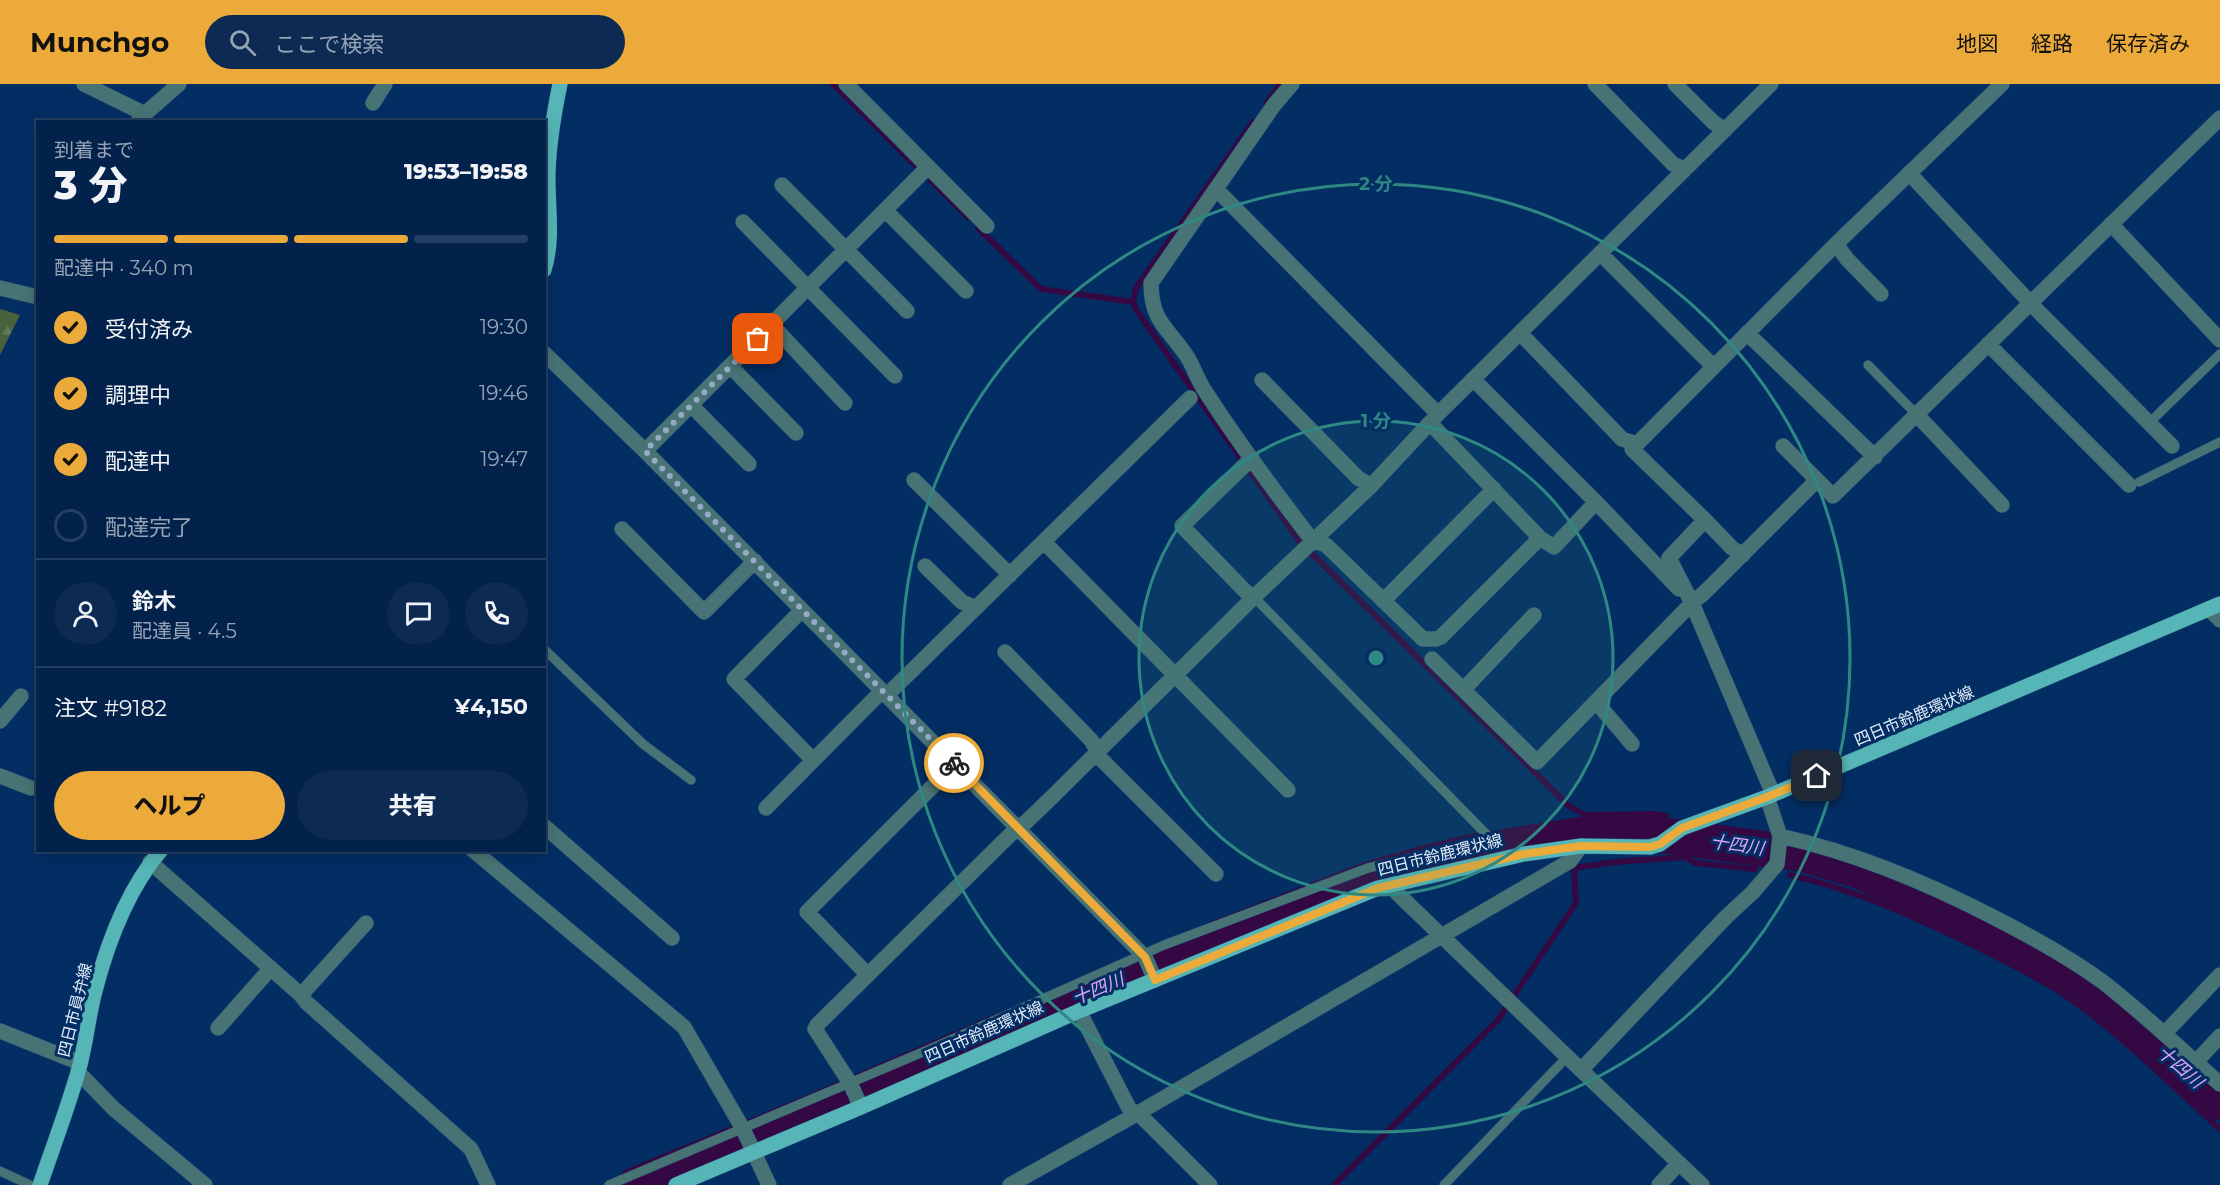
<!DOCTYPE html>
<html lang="ja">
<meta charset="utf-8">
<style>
body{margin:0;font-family:Montserrat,"Noto Sans JP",sans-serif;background:#0c2a52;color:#f1f3f6;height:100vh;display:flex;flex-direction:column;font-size:22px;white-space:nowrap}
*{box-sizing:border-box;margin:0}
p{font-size:20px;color:#96a4b5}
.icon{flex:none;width:33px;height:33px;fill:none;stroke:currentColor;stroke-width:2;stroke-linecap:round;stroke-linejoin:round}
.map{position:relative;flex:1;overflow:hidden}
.drawer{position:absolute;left:36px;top:36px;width:510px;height:732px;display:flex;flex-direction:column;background:#02224b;border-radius:0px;box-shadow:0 3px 15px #0003,0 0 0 2px #233f63}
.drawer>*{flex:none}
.pin{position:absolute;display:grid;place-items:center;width:51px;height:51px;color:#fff;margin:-26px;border-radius:12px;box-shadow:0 3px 9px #0006}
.courier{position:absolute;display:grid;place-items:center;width:60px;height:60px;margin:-30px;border:4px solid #ebaa39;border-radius:50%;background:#fff;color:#222;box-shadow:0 2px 8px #0007}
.overview em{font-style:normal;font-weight:800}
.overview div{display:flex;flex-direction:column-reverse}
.overview{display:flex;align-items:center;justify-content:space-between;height:102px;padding:0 18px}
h1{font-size:39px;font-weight:800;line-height:45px}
.bar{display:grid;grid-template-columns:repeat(4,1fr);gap:9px 6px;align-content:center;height:72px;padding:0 18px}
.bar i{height:8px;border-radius:4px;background:#233f63}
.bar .current{background:#ebaa39}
.bar p{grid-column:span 4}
.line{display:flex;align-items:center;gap:15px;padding:0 18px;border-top:2px solid #233f63}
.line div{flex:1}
.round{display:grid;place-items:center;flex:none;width:63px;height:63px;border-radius:32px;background:#0c2a52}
ol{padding:0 18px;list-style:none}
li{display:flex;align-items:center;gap:18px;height:66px}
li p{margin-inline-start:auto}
li .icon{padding:6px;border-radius:50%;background:#ebaa39;color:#111;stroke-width:4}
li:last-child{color:#96a4b5}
li i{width:33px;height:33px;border:3px solid #233f63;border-radius:50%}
.button{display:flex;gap:12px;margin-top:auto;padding:12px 18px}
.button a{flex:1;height:69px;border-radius:36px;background:#ebaa39;color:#111;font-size:24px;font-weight:800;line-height:69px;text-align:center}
.button a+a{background:#0c2a52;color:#f1f3f6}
header{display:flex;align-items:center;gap:36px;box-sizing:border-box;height:84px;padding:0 30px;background:#ebaa39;color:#111}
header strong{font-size:28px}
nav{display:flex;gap:33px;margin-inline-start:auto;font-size:21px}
.search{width:420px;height:54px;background:#0c2a52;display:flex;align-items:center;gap:15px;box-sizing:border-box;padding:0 21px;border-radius:33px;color:#96a4b5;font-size:22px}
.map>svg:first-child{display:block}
.forest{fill:url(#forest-firs)}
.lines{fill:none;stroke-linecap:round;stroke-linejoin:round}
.stream{stroke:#340842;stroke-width:6}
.river{stroke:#340842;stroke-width:36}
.lane-casing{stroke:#224979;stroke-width:10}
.street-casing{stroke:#224979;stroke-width:16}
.primary-casing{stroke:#224979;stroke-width:16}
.lane{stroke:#487374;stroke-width:9}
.street{stroke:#487374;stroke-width:15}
.primary{stroke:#56b5b6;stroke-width:15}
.done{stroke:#95aac6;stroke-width:6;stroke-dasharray:0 10.8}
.route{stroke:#ebaa39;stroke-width:8}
.ring{fill:none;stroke:#2f8883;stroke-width:3}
.labels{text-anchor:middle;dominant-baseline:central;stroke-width:6;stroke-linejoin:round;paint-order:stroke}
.street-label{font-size:16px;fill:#e3edfa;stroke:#032e64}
.water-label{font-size:18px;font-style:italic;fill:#e1a2f7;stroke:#032e64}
.centre{fill:#2f8883;stroke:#032e64;stroke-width:3}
.ring-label{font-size:18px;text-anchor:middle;font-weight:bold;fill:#2f8883;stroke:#032e64;stroke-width:6;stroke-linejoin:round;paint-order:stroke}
</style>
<header>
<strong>Munchgo</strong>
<div class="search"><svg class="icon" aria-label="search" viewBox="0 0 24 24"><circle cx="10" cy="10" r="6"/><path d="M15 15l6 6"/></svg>ここで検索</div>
<nav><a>地図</a><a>経路</a><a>保存済み</a></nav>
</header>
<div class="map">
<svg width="2220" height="1101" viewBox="0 0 2220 1101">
<defs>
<pattern id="forest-firs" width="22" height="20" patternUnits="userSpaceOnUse" patternTransform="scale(1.5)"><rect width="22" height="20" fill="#49623e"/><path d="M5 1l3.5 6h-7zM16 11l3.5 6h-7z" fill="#63795b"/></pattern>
</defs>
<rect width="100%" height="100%" fill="#032e64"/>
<path class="forest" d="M0 225 20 231 0 271Z"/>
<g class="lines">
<path class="stream" d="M833 0 969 134
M1266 20 1280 0
M1253 38 1136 204 1133 218 1137 227 1300 458 1569 722 1585 731 1656 730 1666 732
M978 144 1041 205 1133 218
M1708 751 1727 760
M1790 791C1857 806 1920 835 1981 865 2012 881 2044 896 2072 916 2125 954 2172 1002 2220 1045
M1334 1101 1497 937 1576 819 1574 784 1615 778 1685 773 1695 779 1755 785"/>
<path class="river" d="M635 1101 796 1035 1218 854 1367 796 1426 779 1476 767 1581 751 1631 747 1802 770 1857 786 1942 824 2017 861 2070 894 2122 932 2220 1018"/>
<defs>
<path id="lane" d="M1868 281 1917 331
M2149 339 2220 270
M2139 398 2220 358
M544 565 643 660 691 696
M0 1087 30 1101
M609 1101 930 965 1164 861 1368 784 1482 757 1489 753 1254 513
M1444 1101 1567 973"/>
<path id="street" d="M84 0 145 30
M846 0 987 142
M1292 0 1274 21 1151 199C1151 239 1169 244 1188 274 1194 284 1198 297 1205 307 1238 358 1275 408 1312 456L1326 461 1423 555H1436L1441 553 1540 454
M1595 0 1673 80 1684 85
M1675 0 1713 38 1725 46
M373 19 385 0
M139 35 179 0
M1909 89 2036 225 2172 362
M782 101 907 227
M1216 105 1438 330
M885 126 966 207
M743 138 895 292
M2111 140 2220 256
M1836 160 1847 175 1881 210
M1600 169 1713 282
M0 204 38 213
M772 241 845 319
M1520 249 1622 355 1637 360
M1747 249 1875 373
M1988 260 2129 401
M544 269 645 367 1145 873 1155 896
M730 282 796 349
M1473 295 1596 418 1679 505
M1262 296 1358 394 1371 402
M691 321 749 380
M1917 331 2002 421
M1430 339 1540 454 1554 463 1596 418
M1783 362 1833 412 2220 34
M645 367 928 83
M1252 374 1182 442 1246 508 1254 513
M914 396 1010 491
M1705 436 1732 464 1743 471
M622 445 704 528 755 477
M1044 458 1288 706
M925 482 962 518 976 524
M1383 517 1494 405
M2209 525 2220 536
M802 526 734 595 813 676
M1005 568 1091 656 1098 668
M1432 575 1537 678 1692 519 1704 509 1816 397
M1464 605 1534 531
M886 612 1190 314
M1598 616 1603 626 1632 660
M0 637 21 612
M1096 670 1216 790
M0 692 31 704
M1773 710 1692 519 1669 474 1705 436 1632 365 1836 160 2002 0
M766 724 882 607
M544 742 672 854
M1780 752C1856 769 1928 799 1997 835 2034 854 2070 874 2103 898 2144 930 2182 966 2220 1000
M473 766 684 943 743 1045 769 1101
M150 778 301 911 306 918 471 1065 488 1101
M1394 800 1397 809 1581 986
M868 891 807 828 955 680
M301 911 366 839
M1079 927 1133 1032
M218 944 271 884
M0 947 80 979
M2164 950 2220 891
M2196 978 2220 952
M78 988 114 1025 205 1101
M861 1023 850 999 815 945 817 941 1018 743 1026 738 1050 715 1254 513 1371 402 1438 330 1771 0
M1137 1028 1210 1101
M1010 1101 1133 1032 1570 777 1581 762
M1659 1101 1679 1079
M1702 1101 1581 986 1726 833 1753 808 1777 780 1780 752 1767 713"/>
<path id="primary" d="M544 186C554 154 547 121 548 88 549 59 554 29 560 0
M40 1101C53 1063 67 1026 78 988 86 961 88 933 95 907 108 857 127 806 161 766
M676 1101 861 1023 1079 927 1378 804 1524 770 1581 762 1650 763 1660 760 1682 744 1767 713 2220 520"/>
</defs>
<use href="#lane" class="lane-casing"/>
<use href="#street" class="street-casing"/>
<use href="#primary" class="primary-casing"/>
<use href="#lane" class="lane"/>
<use href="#street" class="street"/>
<use href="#primary" class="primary"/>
</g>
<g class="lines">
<path class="done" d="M758 255 645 367 954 679"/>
<path class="route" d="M954 679 1145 873 1155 896 1378 804 1524 770 1581 762 1650 763 1660 760 1682 744 1767 713 1817 692"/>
</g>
<circle cx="1376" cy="574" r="237" fill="#2f8883" fill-opacity=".12"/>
<g class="ring">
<circle cx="1376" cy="574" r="237"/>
<circle cx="1376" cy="574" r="474"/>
</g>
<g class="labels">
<g class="street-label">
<text transform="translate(1914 632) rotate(-23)">四日市鈴鹿環状線</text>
<text transform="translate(1440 771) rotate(-14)">四日市鈴鹿環状線</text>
<text transform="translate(75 926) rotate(-76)">四日市員弁線</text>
<text transform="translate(984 948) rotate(-24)">四日市鈴鹿環状線</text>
</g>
<g class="water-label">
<text transform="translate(1737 761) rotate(8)">十四川</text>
<text transform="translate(1098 905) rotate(-23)">十四川</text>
<text transform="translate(2180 983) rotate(41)">十四川</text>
</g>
</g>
<circle cx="1376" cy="574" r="9" class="centre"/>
<g class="ring-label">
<text x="1376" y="106">2 分</text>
<text x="1376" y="343">1 分</text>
</g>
</svg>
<div class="pin" style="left:758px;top:255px;background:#ea580c"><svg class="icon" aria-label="bag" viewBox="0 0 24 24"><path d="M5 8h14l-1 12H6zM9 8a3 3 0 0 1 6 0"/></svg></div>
<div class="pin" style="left:1817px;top:692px;background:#1f2937"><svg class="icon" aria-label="home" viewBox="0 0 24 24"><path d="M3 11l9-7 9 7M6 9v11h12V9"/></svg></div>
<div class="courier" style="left:954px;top:679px"><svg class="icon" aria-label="bike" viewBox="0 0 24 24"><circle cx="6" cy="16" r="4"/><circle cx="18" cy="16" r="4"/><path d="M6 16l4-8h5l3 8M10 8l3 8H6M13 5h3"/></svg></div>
<section class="drawer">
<div class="overview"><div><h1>3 分</h1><p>到着まで</p></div><em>19:53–19:58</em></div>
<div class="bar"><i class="current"></i><i class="current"></i><i class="current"></i><i></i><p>配達中 · 340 m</p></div>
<ol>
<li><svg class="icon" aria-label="check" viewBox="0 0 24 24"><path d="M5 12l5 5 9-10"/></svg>受付済み<p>19:30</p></li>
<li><svg class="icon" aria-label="check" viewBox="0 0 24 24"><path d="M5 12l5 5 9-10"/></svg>調理中<p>19:46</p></li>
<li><svg class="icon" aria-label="check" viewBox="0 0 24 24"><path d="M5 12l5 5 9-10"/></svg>配達中<p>19:47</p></li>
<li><i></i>配達完了</li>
</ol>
<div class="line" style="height:108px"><a class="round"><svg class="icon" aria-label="person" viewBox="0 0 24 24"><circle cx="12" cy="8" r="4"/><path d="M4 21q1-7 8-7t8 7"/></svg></a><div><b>鈴木</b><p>配達員 · 4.5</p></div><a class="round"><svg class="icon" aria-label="chat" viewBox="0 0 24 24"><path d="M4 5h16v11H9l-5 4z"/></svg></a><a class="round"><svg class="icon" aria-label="phone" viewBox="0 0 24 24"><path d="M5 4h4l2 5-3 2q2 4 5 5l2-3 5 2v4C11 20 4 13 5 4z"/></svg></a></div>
<div class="line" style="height:78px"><div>注文 #9182</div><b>¥4,150</b></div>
<div class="button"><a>ヘルプ</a><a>共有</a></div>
</section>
</div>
